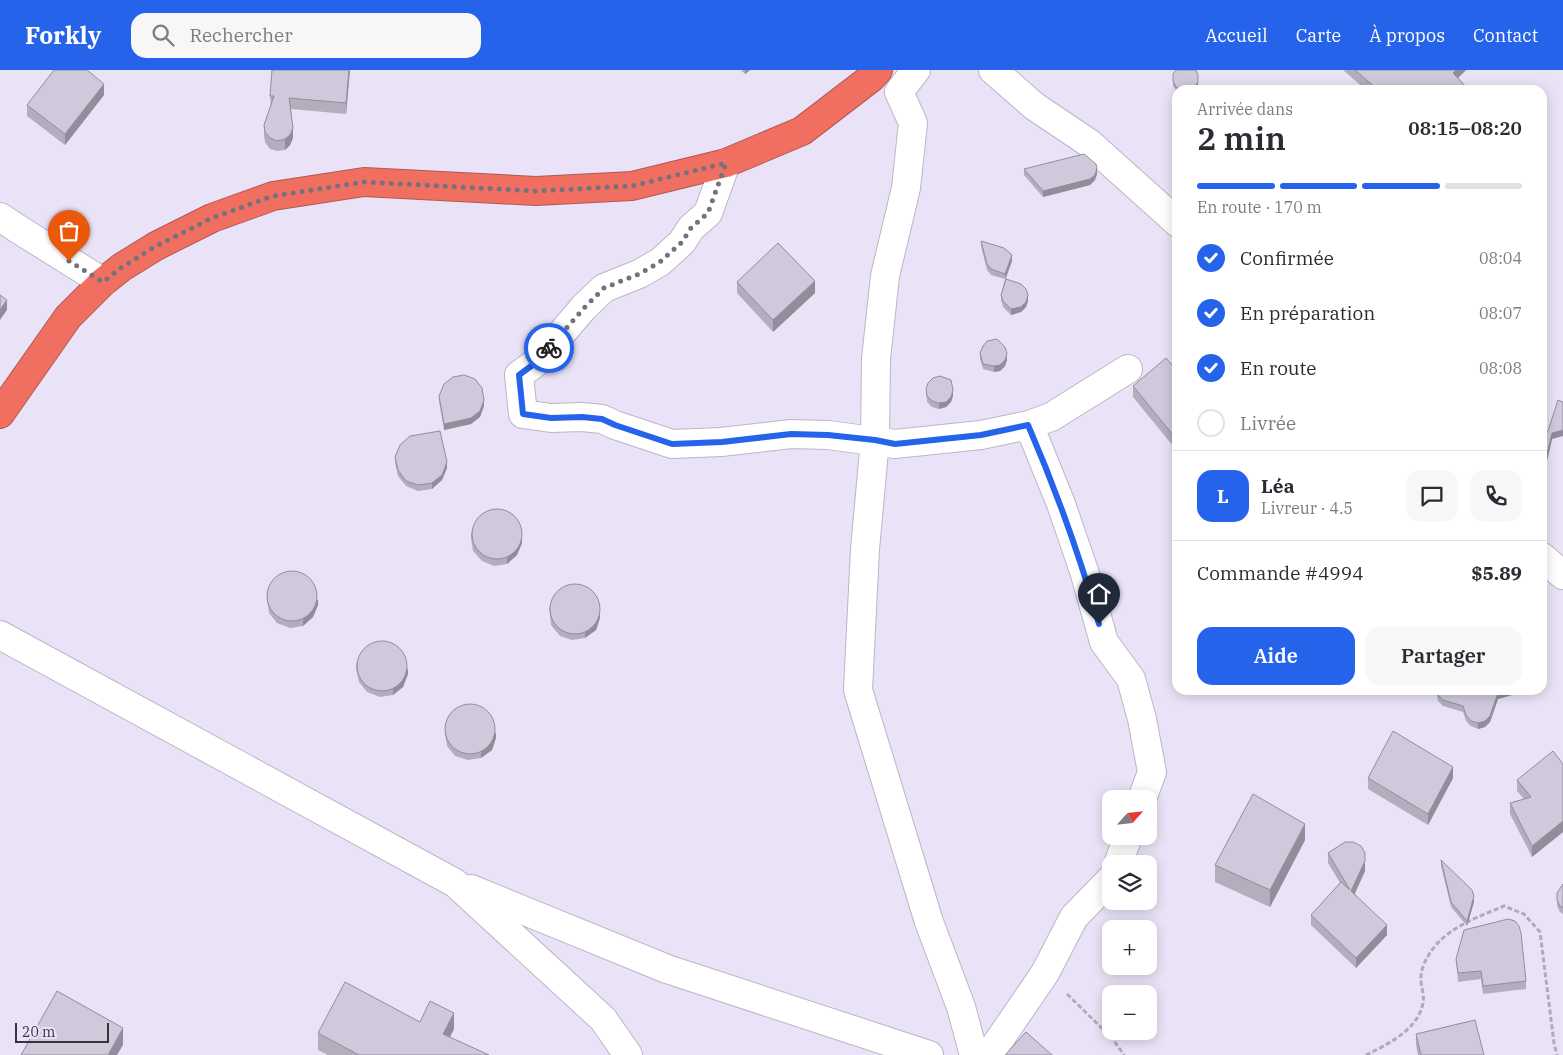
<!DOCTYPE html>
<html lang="fr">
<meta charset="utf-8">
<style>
body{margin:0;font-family:"IBM Plex Serif",serif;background:#f7f7f7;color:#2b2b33;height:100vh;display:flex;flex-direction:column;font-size:19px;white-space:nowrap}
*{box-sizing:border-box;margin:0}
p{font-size:16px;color:#7c7c81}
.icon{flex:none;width:28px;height:28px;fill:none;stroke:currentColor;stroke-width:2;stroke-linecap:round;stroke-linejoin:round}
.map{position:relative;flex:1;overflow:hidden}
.details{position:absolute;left:1172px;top:15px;width:375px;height:610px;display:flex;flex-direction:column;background:#fff;border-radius:15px;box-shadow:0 2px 12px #0003}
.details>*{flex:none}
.needle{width:32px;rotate:63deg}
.fabs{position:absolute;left:1102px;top:720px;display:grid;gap:10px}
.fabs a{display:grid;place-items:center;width:55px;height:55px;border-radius:10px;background:#fff;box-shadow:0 2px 12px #0003;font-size:25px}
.scale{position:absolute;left:15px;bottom:12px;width:94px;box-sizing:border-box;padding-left:5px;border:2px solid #36343b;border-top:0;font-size:14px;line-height:18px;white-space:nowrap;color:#36343b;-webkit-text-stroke:4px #eae3f7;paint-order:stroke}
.pin{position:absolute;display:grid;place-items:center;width:42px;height:42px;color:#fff;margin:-51px -21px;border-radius:50% 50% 50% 0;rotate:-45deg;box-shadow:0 0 5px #0007}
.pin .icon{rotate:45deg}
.courier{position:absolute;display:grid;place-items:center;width:50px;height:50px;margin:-25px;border:4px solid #2563eb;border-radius:50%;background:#fff;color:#222;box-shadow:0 1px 6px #0007}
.overview em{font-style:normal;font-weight:600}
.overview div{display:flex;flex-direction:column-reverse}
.overview{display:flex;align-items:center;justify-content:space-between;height:85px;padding:0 25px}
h1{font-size:32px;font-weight:600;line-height:38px}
.bar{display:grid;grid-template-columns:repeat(4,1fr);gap:8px 5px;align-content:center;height:60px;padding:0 25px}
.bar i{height:6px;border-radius:4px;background:#e1e1e2}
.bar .on{background:#2563eb}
.bar p{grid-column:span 4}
.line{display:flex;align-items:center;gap:12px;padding:0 25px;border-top:1px solid #e1e1e2}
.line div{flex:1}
.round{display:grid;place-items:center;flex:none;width:52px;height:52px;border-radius:15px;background:#f7f7f7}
ol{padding:0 25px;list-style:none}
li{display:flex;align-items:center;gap:15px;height:55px}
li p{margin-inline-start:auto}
li .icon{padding:5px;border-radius:50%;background:#2563eb;color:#fff;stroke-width:4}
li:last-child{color:#7c7c81}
li i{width:28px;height:28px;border:2px solid #e1e1e2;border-radius:50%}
.primary-button{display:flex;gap:10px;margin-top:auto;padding:10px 25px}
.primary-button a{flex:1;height:58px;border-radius:15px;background:#2563eb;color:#fff;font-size:20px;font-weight:600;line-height:58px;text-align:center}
.primary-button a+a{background:#f7f7f7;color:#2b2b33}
header{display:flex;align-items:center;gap:30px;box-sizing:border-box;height:70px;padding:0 25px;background:#2563eb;color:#fff}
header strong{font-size:24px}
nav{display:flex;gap:28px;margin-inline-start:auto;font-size:18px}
.search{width:350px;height:45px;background:#f7f7f7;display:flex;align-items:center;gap:12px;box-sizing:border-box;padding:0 18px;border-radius:15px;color:#7c7c81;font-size:19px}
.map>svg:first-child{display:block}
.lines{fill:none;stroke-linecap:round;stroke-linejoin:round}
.street-casing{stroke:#bbb5c8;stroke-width:30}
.highway-casing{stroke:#af5a53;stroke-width:30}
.path{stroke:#b0abba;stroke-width:3;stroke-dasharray:5 2.5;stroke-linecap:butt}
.street{stroke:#fff;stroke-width:28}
.highway{stroke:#f06f60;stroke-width:28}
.wall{fill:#b3adbd}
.shaded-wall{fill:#928d9a}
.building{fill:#d0c9dc;stroke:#928d9a}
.done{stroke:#75717d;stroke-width:5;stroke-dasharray:0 9}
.route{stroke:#2563eb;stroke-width:6}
</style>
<header>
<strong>Forkly</strong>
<div class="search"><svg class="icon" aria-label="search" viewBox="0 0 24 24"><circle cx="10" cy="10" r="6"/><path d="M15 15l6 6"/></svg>Rechercher</div>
<nav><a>Accueil</a><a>Carte</a><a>À propos</a><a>Contact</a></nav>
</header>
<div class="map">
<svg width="1563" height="985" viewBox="0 0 1563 985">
<rect width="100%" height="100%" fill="#eae3f7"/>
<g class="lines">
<defs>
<path id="street" d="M916 0 899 22 913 53 906 118 885 206 876 289 875 370 865 479 858 620 929 852 961 937 974 985
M993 0 1034 36 1089 73 1178 153
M726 93 708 143 691 158 682 172 660 192 639 204 604 218 584 237 538 291 519 305 523 344 551 348 582 347 602 349 615 355 672 374 721 372 791 364 828 365 895 374 981 365 1029 355 1051 347 1128 299
M0 147 18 159 103 212
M1026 359 1029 355 1061 434 1084 501 1104 572 1131 609 1142 649 1152 702 1142 729
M1542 487 1563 505
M0 565 455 813 603 949 628 985
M1118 794 1128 766
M471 819 667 899 929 985
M989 985 1045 903 1074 847 1111 809"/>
<path id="highway" d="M0 344 68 247 103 212 122 197 156 176 212 148 273 126 364 112 536 121 632 116 726 93 802 61 871 8 878 0"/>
</defs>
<use href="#street" class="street-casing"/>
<use href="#highway" class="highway-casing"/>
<path class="path" d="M1067 924 1112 968 1124 985
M1366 985C1388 974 1418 960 1423 933 1425 925 1420 915 1421 906 1421 901 1424 893 1427 888 1442 859 1476 848 1504 836L1524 844 1540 862 1554 973 1557 985"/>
<use href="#street" class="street"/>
<use href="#highway" class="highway"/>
</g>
<path class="wall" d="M350 0 346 44 291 39 293 68 290 75 285 80 277 81 270 79 265 72 264 65V55L271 37 270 26Z
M741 0H750L745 4Z
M1343 0H1466L1458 8 1469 20H1366Z
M1173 4 1198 18 1197 20H1178V23L1173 16Z
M104 25 65 75 27 46V35Z
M1024 99 1097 104 1095 110 1090 115 1043 127 1024 105Z
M981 171 1012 191 1006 209 1028 231 1026 237 1021 242 1011 245 1003 237 1001 230V225L1005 209 991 205 987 200 981 176Z
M737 212 815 223 773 262 737 223Z
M980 283 1007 290 1005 296 1000 301 994 302 983 299 980 289Z
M1178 302V382L1133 327V316Z
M926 319 953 326 951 332 946 337 939 339 932 337 927 332Z
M439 326 484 336 480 347 471 354 444 360 439 331Z
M1542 362 1552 369 1546 395H1542Z
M395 387 447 398 442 410 432 419 418 421 406 416 398 406 395 393Z
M471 462 522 473 517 485 507 494 494 496 482 491 473 481 471 468Z
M267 524 318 535 313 547 303 556 290 558 277 553 269 543 267 529Z
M549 537 600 548 596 560 585 568 572 570 560 566 551 555Z
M356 593 408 604 403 617 393 625 380 627 367 622 359 612 356 599Z
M1436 620H1514L1512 625 1498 629 1490 652 1485 657 1478 659 1471 656 1466 651 1463 642 1443 636 1438 631Z
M445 657 496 668 492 680 481 688 468 690 455 686 447 676 445 663Z
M1563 694V762L1532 787 1510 744V733L1524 729 1517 721V710Z
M1368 708H1453L1428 755 1368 719Z
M1305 770 1270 837 1215 812V795Z
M1328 783 1365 801 1355 824 1387 865 1356 898 1311 855V845L1340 813 1328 793Z
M1441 790 1474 832 1467 856 1451 837 1441 796Z
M1563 814V844L1560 842 1557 836V823Z
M1456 889 1526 911V919L1483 924 1481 909 1458 912Z
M420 952 454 959 450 967 489 985H328L318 980V963Z
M1416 964 1484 985H1418L1416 975Z"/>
<path class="shaded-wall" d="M349 0H350L346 44V33Z
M745 0H750L745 4Z
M1456 0H1466L1453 13V3Z
M1198 12V18L1197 20H1190Z
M104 14V25L65 75V64Z
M293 58V68L290 75 285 80V69Z
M1097 98V104L1095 110 1090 115 1043 127V121Z
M1012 185V191L1005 209V204Z
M815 211V223L773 262V250Z
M1028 225V231L1026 237 1021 242 1011 245V239Z
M7 230V240L0 250V240Z
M1007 284V290L1005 296 1000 301 994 302V296Z
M953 320V326L951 332 946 337 939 339V333Z
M484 330V336L480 347 471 354 444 360V354Z
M1563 360V366L1552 369 1546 395V389L1552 363Z
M447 392V398L442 410 432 419V413Z
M522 467V473L517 485 507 494V488Z
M318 529V535L313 547 303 556V550Z
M600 542V548L596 560 585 568V563Z
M408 598V604L403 617 393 625V619Z
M1509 620H1514L1512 625 1498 629 1490 652 1485 657 1478 659V653L1498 623Z
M496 662V668L492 680 481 688V683Z
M1453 697V708L1428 755V744Z
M1563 751V762L1532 787V776Z
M1305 754V770L1270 837V820Z
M1365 791V801L1351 831V821Z
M1474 826V832L1467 856V851Z
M1387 855V865L1356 898V888Z
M454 943V959L443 980V964Z
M123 958V975L117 985H108Z"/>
<path class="building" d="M54 0H87L104 14 65 64 27 35Z
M272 0H349L346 33 289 28 293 58 290 65 285 69 277 71 270 68 265 62 264 55 274 26H270Z
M1176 0H1196L1198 5V12L1194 18 1190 20H1181L1176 17 1173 11V4Z
M1355 0H1456L1453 3 1469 20H1375L1376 18Z
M1084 84 1096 94 1097 98 1095 105 1090 109 1043 121 1024 99Z
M981 171 1004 178 1012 185 1005 204 991 199 987 194Z
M778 173 815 211 773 250 737 212Z
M1006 209 1021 214 1026 219 1028 225 1026 232 1021 237 1011 239 1003 231 1001 225Z
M0 225 7 230 0 240Z
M997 269 1005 277 1007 284 1005 290 1000 295 994 296 983 294 980 283 983 276 987 271Z
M1166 288 1178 302V371L1133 316Z
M464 305 475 309 482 318 484 330 480 341 471 348 444 354 439 326 444 314 453 307Z
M940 306 951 310 953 320 951 327 946 332 939 333 932 331 927 326 926 319 928 313 933 308Z
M1558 330 1563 332V360L1552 363 1546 389 1542 390V362L1548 361Z
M440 361 447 392 442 405 432 413 418 415 406 411 398 400 395 387 400 375 410 366Z
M472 464a25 25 0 1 1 50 0a25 25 0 1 1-50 0Z
M267 526a25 25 0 1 1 50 0a25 25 0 1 1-50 0Z
M550 539a25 25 0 1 1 50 0a25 25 0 1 1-50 0Z
M357 596a25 25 0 1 1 50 0a25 25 0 1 1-50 0Z
M1437 620H1509L1498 623 1490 646 1485 651 1478 653 1471 651 1466 645 1463 636 1443 630 1438 625Z
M445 659a25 25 0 1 1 50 0a25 25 0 1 1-50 0Z
M1393 661 1453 697 1428 744 1368 708Z
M1553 681 1563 694V751L1532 776 1510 733 1531 727 1517 710Z
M1253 724 1305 754 1270 820 1215 795Z
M1345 772H1353L1361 776 1365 783V791L1351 821 1387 855 1356 888 1311 845 1341 812 1350 820 1328 783Z
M1441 790 1472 820 1474 826 1467 851 1451 832Z
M1563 814V838L1560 836 1557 830V823Z
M1508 849 1515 851 1519 856 1521 863 1526 911 1483 916 1481 901 1458 903 1456 889 1464 860Z
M345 912 420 952 430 931 454 943 443 964 489 985H359L318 963Z
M57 921 123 958 108 985H21Z
M1475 950 1484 985H1421L1416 964Z
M1026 962 1052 985H1005Z"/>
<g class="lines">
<path class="done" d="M69 191 103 212 122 197 156 176 212 148 273 126 364 112 536 121 632 116 726 93 708 143 691 158 682 172 660 192 639 204 604 218 584 238 549 278"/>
<path class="route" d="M549 278 538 291 519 305 523 344 551 348 582 347 602 349 615 355 672 374 722 372 791 364 828 365 875 370 895 374 981 365 1028 355C1056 420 1080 486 1099 554"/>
</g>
</svg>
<div class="fabs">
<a><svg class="needle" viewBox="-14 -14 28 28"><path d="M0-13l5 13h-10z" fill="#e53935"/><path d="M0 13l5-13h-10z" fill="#7c7c81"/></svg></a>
<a><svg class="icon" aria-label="layers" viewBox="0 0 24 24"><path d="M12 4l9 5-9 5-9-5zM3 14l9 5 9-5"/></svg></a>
<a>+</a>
<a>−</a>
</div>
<div class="scale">20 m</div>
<div class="pin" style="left:69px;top:191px;background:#ea580c"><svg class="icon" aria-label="bag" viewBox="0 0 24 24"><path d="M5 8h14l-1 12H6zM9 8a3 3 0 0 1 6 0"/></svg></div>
<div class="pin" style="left:1099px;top:554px;background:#1f2937"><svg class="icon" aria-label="home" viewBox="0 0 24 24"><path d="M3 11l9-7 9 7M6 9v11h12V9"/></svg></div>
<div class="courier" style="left:549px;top:278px"><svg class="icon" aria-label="bike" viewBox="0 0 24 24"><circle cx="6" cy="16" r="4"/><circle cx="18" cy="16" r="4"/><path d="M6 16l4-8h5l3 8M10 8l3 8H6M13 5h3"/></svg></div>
<section class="details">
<div class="overview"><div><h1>2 min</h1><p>Arrivée dans</p></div><em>08:15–08:20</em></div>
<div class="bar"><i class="on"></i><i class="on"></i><i class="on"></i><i></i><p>En route · 170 m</p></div>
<ol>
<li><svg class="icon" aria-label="check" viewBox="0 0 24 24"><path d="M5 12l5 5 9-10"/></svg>Confirmée<p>08:04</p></li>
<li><svg class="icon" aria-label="check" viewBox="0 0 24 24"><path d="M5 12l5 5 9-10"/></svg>En préparation<p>08:07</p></li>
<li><svg class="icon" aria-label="check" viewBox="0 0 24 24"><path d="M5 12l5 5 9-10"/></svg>En route<p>08:08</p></li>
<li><i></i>Livrée</li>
</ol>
<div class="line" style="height:90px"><b class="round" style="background:#2563eb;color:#fff">L</b><div><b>Léa</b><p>Livreur · 4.5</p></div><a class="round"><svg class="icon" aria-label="chat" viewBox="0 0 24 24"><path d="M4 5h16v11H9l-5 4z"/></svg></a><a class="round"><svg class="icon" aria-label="phone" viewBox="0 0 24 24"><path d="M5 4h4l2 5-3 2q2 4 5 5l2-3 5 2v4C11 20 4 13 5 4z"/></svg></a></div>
<div class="line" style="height:65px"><div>Commande #4994</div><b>$5.89</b></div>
<div class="primary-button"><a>Aide</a><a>Partager</a></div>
</section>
</div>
